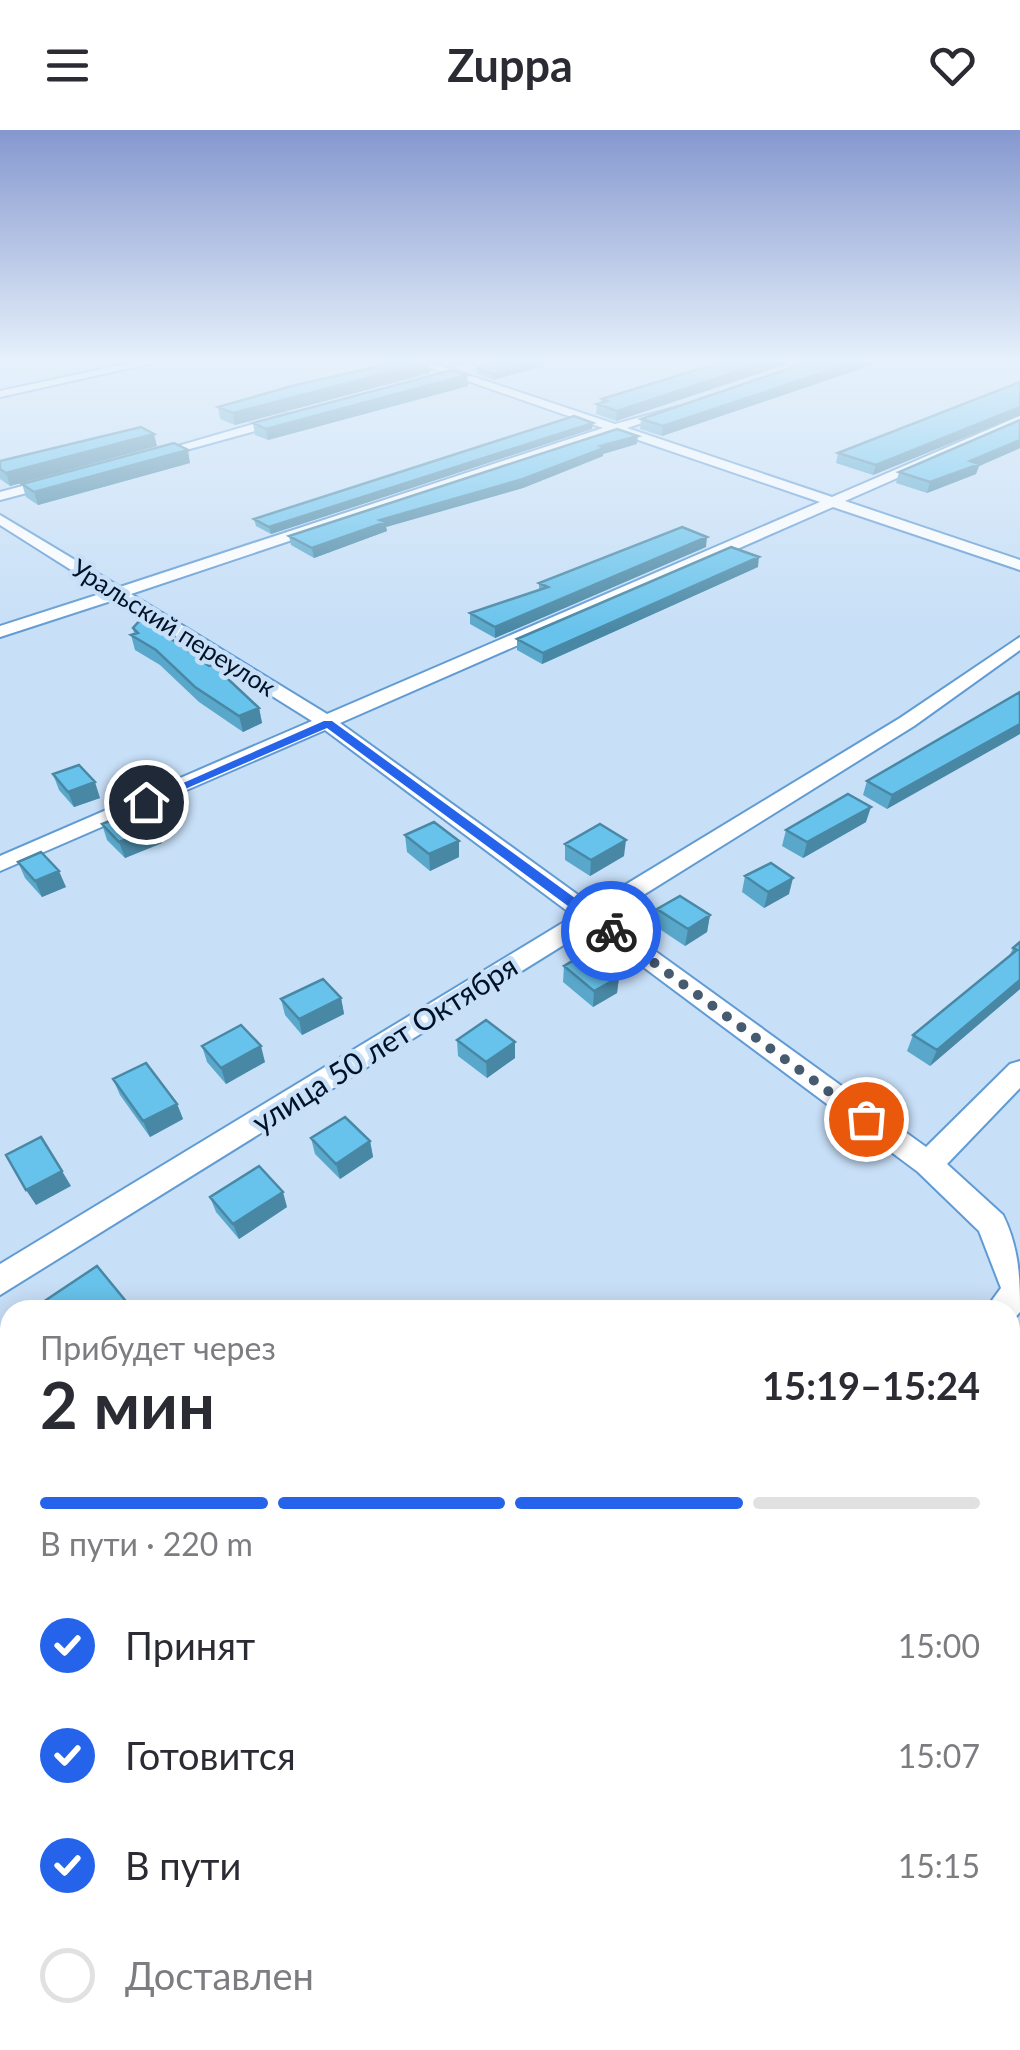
<!DOCTYPE html>
<html lang="ru">
<meta charset="utf-8">
<style>
body{margin:0;font-family:Lato,sans-serif;background:#f2f2f3;color:#2b2b33;height:100vh;display:flex;flex-direction:column;font-size:38px;white-space:nowrap}
*{box-sizing:border-box;margin:0}
p{font-size:32px;color:#7c7c81}
.icon{flex:none;width:55px;height:55px;fill:none;stroke:currentColor;stroke-width:2;stroke-linecap:round;stroke-linejoin:round}
.map{position:relative;flex:1;overflow:hidden}
.panel{position:absolute;left:0px;top:1170px;width:1020px;height:750px;display:flex;flex-direction:column;background:#fff;border-radius:30px 30px 0 0;box-shadow:0 5px 25px #0003}
.panel>*{flex:none}
.pin{position:absolute;display:grid;place-items:center;width:85px;height:85px;color:#fff;margin:-42px;border:5px solid #fff;border-radius:50%;box-shadow:0 2px 10px #0007}
.courier{position:absolute;display:grid;place-items:center;width:100px;height:100px;margin:-50px;border:8px solid #2563eb;border-radius:50%;background:#fff;color:#222;box-shadow:0 2px 12px #0007}
.head em{font-style:normal;font-weight:700}
.head div{display:flex;flex-direction:column-reverse}
.head{display:flex;align-items:center;justify-content:space-between;height:170px;padding:0 40px}
h1{font-size:65px;font-weight:700;line-height:75px}
.bar{display:grid;grid-template-columns:repeat(4,1fr);gap:15px 10px;align-content:center;height:120px;padding:0 40px}
.bar i{height:12px;border-radius:8px;background:#e1e1e2}
.bar .current{background:#2563eb}
.bar p{grid-column:span 4}
ol{padding:0 40px;list-style:none}
li{display:flex;align-items:center;gap:30px;height:110px}
li p{margin-inline-start:auto}
li .icon{padding:10px;border-radius:50%;background:#2563eb;color:#fff;stroke-width:4}
li:last-child{color:#7c7c81}
li i{width:55px;height:55px;border:5px solid #e1e1e2;border-radius:50%}
header{display:flex;justify-content:space-between;align-items:center;height:130px;padding:0 40px;background:#fff;font-size:45px;font-weight:700}
.map>svg:first-child{display:block}
.lines{fill:none;stroke-linecap:round;stroke-linejoin:round}
.street-casing{stroke:#619bd4;stroke-width:4}
.street{fill:#fff;fill-rule:evenodd}
.wall{fill:#59a8cb}
.shaded-wall{fill:#4988a5}
.building{fill:#68c3ec;stroke:#4988a5;stroke-width:2.5}
.route{fill:#2563eb}
.done{stroke:#465a70;stroke-width:10;stroke-dasharray:0 18}
.labels{text-anchor:middle;dominant-baseline:central;stroke-width:9;stroke-linejoin:round;paint-order:stroke}
.far-street-label{font-size:25px;fill:#001227;stroke:#c7dff7}
.street-label{font-size:30px;fill:#001227;stroke:#c7dff7}
</style>
<header><svg class="icon" aria-label="menu" viewBox="0 0 24 24"><path d="M4 6h16M4 12h16M4 18h16"/></svg>Zuppa<svg class="icon" aria-label="heart" viewBox="0 0 24 24"><path d="M12 20l-8-8c-3-5 5-10 8-4 3-6 11-1 8 4z"/></svg></header>
<div class="map">
<svg width="1020" height="1920" viewBox="0 0 1020 1920">
<rect width="100%" height="100%" fill="#c7dff7"/>
<g class="lines">
<defs>
<path id="street" d="M135 232H157L0 267V261Z
M413 232H429L615 294 678 277V281L627 298 832 367 1020 286V294L845 371 1020 430V440L833 377 340 593 592 775 900 588 1020 507V520L914 596 608 787 926 1017 1010 934 1020 931V958L947 1034 1003 1085C1019 1118 1020 1146 1020 1182L1013 1190 1010 1180H985L1001 1158 979 1101 918 1042 591 798 0 1165V1134L574 786 325 600 0 741V726L312 591 117 469 0 507V496L106 462 0 395V385L120 457 603 298ZM615 302 820 372 327 584 131 464Z
M288 284 292 291 146 331 140 327Z
M56 347 61 348V354L0 370V362Z
M281 1910H336L332 1920H277Z"/>
</defs>
<use href="#street" class="street-casing"/>
<use href="#street" class="street"/>
</g>
<path class="wall" d="M430 232V243L235 295 220 289 218 277Z
M439 232H480L459 236 439 234Z
M496 232H557L493 250 477 244V238Z
M722 232H793L616 291 596 284 597 274 601 273 602 269Z
M808 232H881L662 306 640 299 641 289Z
M467 245 468 256 268 310 255 305 253 293Z
M1020 252V285L873 345 836 333 838 323Z
M1020 290V318L979 336 976 344 927 363 896 353 899 342Z
M592 299 271 404 256 396 254 389Z
M637 314 603 324V326L523 358 386 397 387 401 314 428 291 415 289 406Z
M157 316 10 356 0 349V331Z
M190 333 38 375 26 367 22 354Z
M706 417 495 508 470 494V483L539 460V453Z
M758 437 542 534 517 520V509Z
M133 498 259 578 262 593 243 602 199 572 160 535 135 520 131 505 134 504Z
M1020 562 887 679 863 665 867 651Z
M53 644 100 668 74 677 59 660Z
M866 692 803 728 782 716 786 700Z
M102 694 162 713 125 728 107 710Z
M405 705 459 711V727L430 741 407 722Z
M565 714 624 726 590 746 565 730Z
M18 732 66 757 42 767 25 748Z
M745 746 789 764 764 778 742 762Z
M657 779 710 785 707 802 685 816 655 796Z
M1020 812V859L930 936 907 921 913 905 1009 827 1013 818Z
M564 836 619 847 617 863 593 877 563 852Z
M341 868 344 884 302 905 285 885 281 869Z
M457 910 515 912V928L487 948 458 926Z
M202 916 265 932 226 954 207 932Z
M113 949 177 974 183 989 150 1007 120 965Z
M311 1008 370 1011 373 1027 340 1049 315 1024Z
M210 1067 287 1077 239 1109 216 1082Z"/>
<path class="shaded-wall" d="M430 232V243L235 295 233 283Z
M459 232H480L459 236Z
M536 232H557L493 250V244Z
M766 232H793L616 291 617 281Z
M855 232H881L662 306 663 296Z
M467 245 468 256 268 310 266 299Z
M1020 277V285L873 345 876 335Z
M593 293 592 299 271 404 269 397Z
M154 304 157 316 10 356 6 343Z
M638 306 637 314 603 324V326L523 358 386 397 387 401 314 428 312 418 380 390 600 316Z
M1020 310V318L979 336 976 344 927 363 930 352 970 331Z
M188 320 190 333 38 375 34 362Z
M707 407 706 417 495 508V497Z
M759 427 758 437 542 534 543 523Z
M259 578 262 593 243 602 239 586Z
M1020 594V604L887 679 892 665Z
M95 652 100 668 74 677 68 662Z
M871 677 866 692 803 728 807 712Z
M158 697 162 713 125 728 119 712Z
M626 710 624 726 590 746 591 730Z
M459 711V727L430 741 429 724Z
M59 741 66 757 42 767 35 751Z
M793 748 789 764 764 778 768 762Z
M710 785 707 802 685 816 688 799Z
M619 847 617 863 593 877 594 861Z
M1020 850V859L930 936 937 920Z
M341 868 344 884 302 905 299 889Z
M515 912V928L487 948 486 932Z
M261 916 265 932 226 954 221 938Z
M177 974 183 989 150 1007 143 991Z
M370 1011 373 1027 340 1049 336 1034Z
M62 1041 71 1056 36 1075 26 1060Z
M283 1062 287 1077 239 1109 233 1094Z"/>
<path class="building" d="M396 232H429L233 283 218 277 292 256Z
M496 232H536L493 244 477 238Z
M722 232H766L617 281 597 274 607 271 602 269Z
M808 232H855L663 296 641 289Z
M452 240 467 245 266 299 253 293Z
M1020 252V277L876 335 838 323Z
M574 286 593 293 269 397 254 389Z
M1020 290V310L970 331 980 334 930 352 899 342Z
M141 297 154 304 6 343 0 339V331Z
M617 299 638 306 600 316 604 318 523 349 380 390 386 392 312 418 289 406Z
M174 313 188 320 34 362 22 354Z
M682 397 707 407 495 497 470 483 548 457 539 453Z
M731 417 759 427 543 523 517 509Z
M142 488 209 536 213 535 259 578 239 586 195 557 156 520 131 505 138 503 133 498Z
M1020 562V594L892 665 867 651Z
M79 635 95 652 68 662 53 644Z
M848 664 871 677 807 712 786 700Z
M140 679 158 697 119 712 102 694Z
M434 692 459 711 429 724 405 705Z
M600 694 626 710 591 730 565 714Z
M41 722 59 741 35 751 18 732Z
M771 733 793 748 768 762 745 746Z
M680 766 710 785 688 799 657 779Z
M1020 812V850L937 920 913 905 1017 820 1013 818Z
M588 822 619 847 594 861 564 836Z
M323 849 341 868 299 889 281 869Z
M486 890 515 912 486 932 457 910Z
M241 895 261 916 221 938 202 916Z
M146 933 177 974 143 991 113 949Z
M345 987 370 1011 336 1034 311 1008Z
M41 1007 62 1041 26 1060 6 1025Z
M259 1036 283 1062 233 1094 210 1067Z
M97 1136 129 1175 122 1180H54L46 1170Z
M888 1173 897 1180H880Z"/>
<linearGradient id="sky" x2="0" y2="1"><stop stop-color="#8598cf"/><stop offset="0.46" stop-color="#e6f1fb"/><stop offset="1" stop-color="#e6f1fb" stop-opacity="0"/></linearGradient>
<rect width="1020" height="501" fill="url(#sky)"/>
<path class="route" d="M324 591H332L616 798V804H606L327 598 150 674 140 672Z"/>
<g class="lines">
<path class="done" d="M611 801 866 989"/>
</g>
<g class="labels">
<g class="far-street-label">
<text transform="translate(174 497) rotate(32)">Уральский переулок</text>
</g>
<g class="street-label">
<text transform="translate(384 913) rotate(-32)">улица 50 лет Октября</text>
</g>
</g>
</svg>
<div class="pin" style="left:866px;top:989px;background:#ea580c"><svg class="icon" aria-label="bag" viewBox="0 0 24 24"><path d="M5 8h14l-1 12H6zM9 8a3 3 0 0 1 6 0"/></svg></div>
<div class="pin" style="left:146px;top:672px;background:#1f2937"><svg class="icon" aria-label="home" viewBox="0 0 24 24"><path d="M3 11l9-7 9 7M6 9v11h12V9"/></svg></div>
<div class="courier" style="left:611px;top:801px"><svg class="icon" aria-label="bike" viewBox="0 0 24 24"><circle cx="6" cy="16" r="4"/><circle cx="18" cy="16" r="4"/><path d="M6 16l4-8h5l3 8M10 8l3 8H6M13 5h3"/></svg></div>
<section class="panel">
<div class="head"><div><h1>2 мин</h1><p>Прибудет через</p></div><em>15:19–15:24</em></div>
<div class="bar"><i class="current"></i><i class="current"></i><i class="current"></i><i></i><p>В пути · 220 m</p></div>
<ol>
<li><svg class="icon" aria-label="check" viewBox="0 0 24 24"><path d="M5 12l5 5 9-10"/></svg>Принят<p>15:00</p></li>
<li><svg class="icon" aria-label="check" viewBox="0 0 24 24"><path d="M5 12l5 5 9-10"/></svg>Готовится<p>15:07</p></li>
<li><svg class="icon" aria-label="check" viewBox="0 0 24 24"><path d="M5 12l5 5 9-10"/></svg>В пути<p>15:15</p></li>
<li><i></i>Доставлен</li>
</ol>
</section>
</div>
